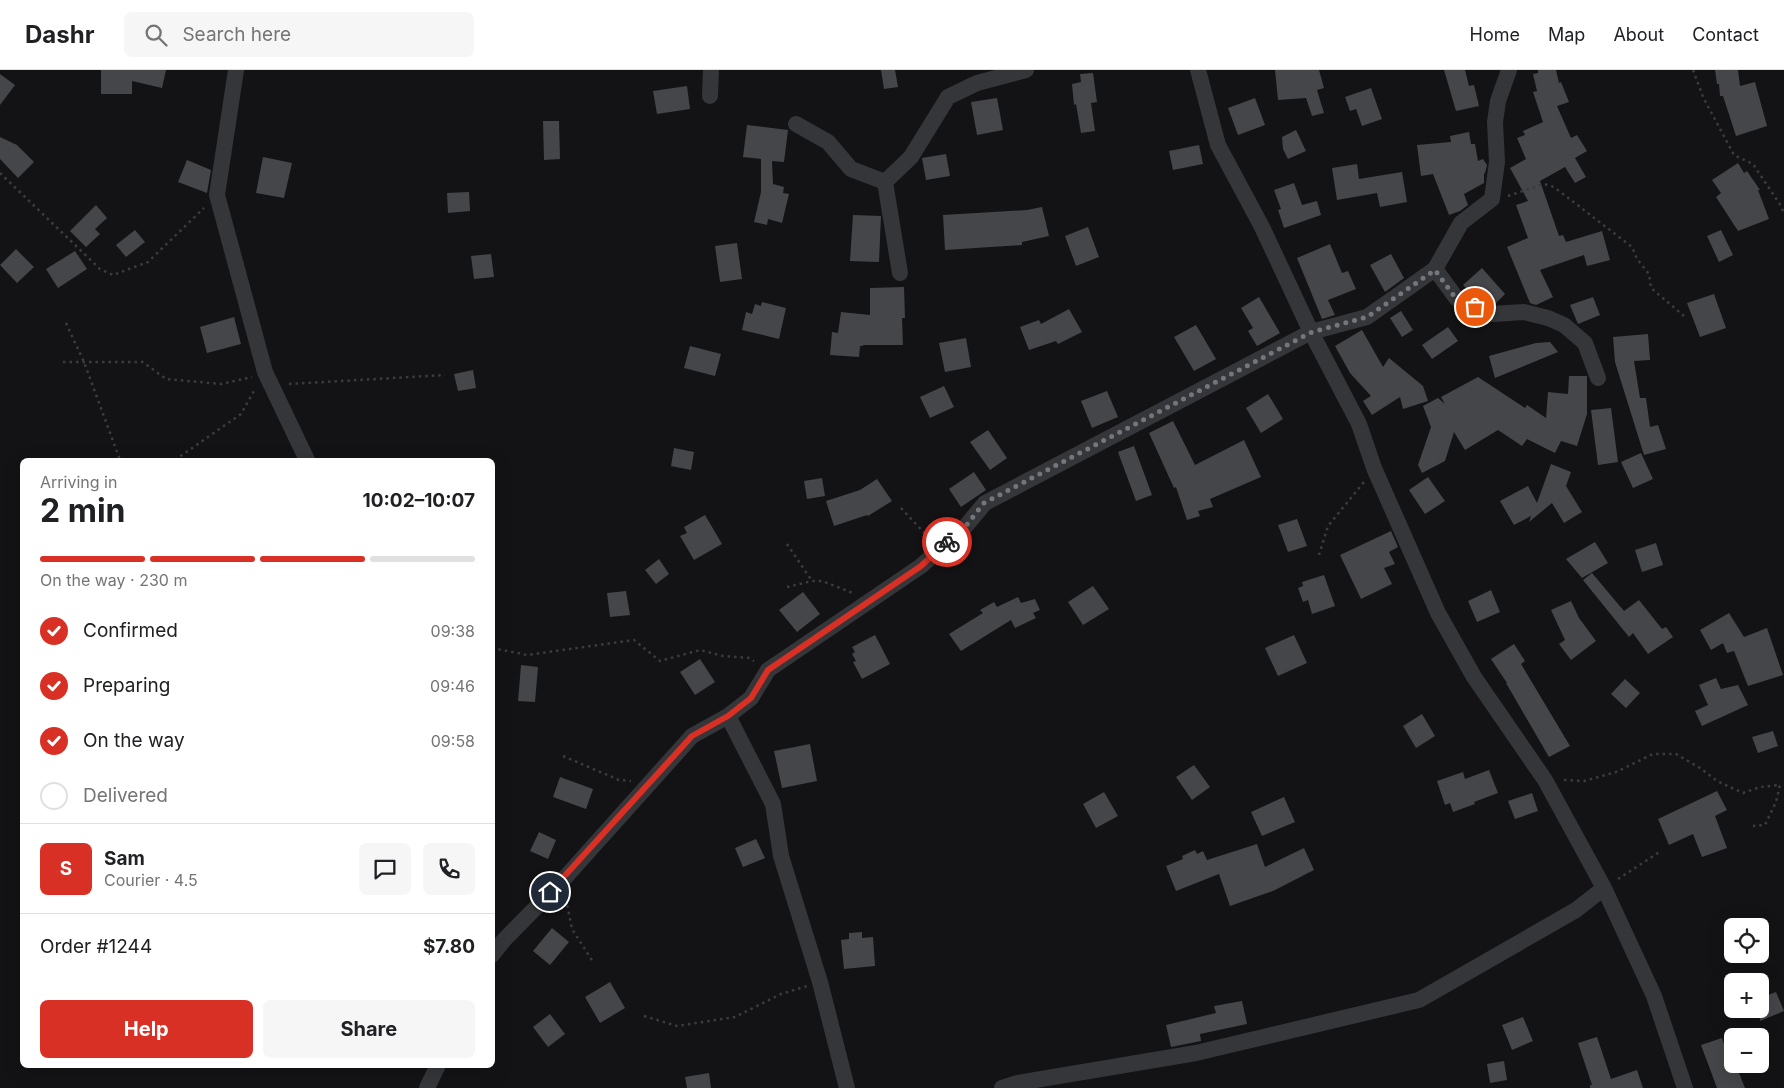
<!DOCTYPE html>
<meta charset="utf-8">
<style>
body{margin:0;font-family:Inter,sans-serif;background:#f6f6f6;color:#202124;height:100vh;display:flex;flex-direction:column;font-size:19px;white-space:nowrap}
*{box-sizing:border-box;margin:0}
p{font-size:16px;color:#757577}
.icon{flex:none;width:28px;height:28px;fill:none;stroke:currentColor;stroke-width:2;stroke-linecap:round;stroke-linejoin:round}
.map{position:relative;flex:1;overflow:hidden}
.panel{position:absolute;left:20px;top:388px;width:475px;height:610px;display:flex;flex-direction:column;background:#fff;border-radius:8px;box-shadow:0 5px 20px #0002}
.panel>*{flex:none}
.tools{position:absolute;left:1724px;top:848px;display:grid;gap:10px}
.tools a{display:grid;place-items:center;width:45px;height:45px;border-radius:8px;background:#fff;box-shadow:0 5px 20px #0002;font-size:25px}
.pin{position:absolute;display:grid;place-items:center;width:42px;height:42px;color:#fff;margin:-21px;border:2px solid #fff;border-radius:50%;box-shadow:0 1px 5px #0007}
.courier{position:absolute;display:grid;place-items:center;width:50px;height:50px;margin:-25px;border:4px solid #d93025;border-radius:50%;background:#fff;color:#222;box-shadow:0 1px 6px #0007}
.overview em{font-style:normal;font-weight:700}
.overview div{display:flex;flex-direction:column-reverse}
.overview{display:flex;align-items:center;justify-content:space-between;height:85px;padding:0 20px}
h1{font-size:32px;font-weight:700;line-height:38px}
.bar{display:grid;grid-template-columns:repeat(4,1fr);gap:8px 5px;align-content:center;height:60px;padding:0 20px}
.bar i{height:6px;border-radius:4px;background:#e0e0e0}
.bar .on{background:#d93025}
.bar p{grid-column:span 4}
.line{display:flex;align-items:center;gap:12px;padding:0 20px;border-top:1px solid #e0e0e0}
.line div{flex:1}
.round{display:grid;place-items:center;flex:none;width:52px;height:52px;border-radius:8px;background:#f6f6f6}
ol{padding:0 20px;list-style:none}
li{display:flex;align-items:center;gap:15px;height:55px}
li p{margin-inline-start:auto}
li .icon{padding:5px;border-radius:50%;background:#d93025;color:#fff;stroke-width:4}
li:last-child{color:#757577}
li i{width:28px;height:28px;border:2px solid #e0e0e0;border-radius:50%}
.action{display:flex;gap:10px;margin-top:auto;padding:10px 20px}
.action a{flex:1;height:58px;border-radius:8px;background:#d93025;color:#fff;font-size:20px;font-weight:700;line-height:58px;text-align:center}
.action a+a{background:#f6f6f6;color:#202124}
header{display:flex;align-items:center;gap:30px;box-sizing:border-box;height:70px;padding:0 25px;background:#fff;border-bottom:1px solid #e0e0e0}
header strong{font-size:24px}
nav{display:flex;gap:28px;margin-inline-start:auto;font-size:18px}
.search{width:350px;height:45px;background:#f6f6f6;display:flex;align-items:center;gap:12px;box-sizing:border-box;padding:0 18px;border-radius:8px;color:#757577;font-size:19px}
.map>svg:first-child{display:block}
.building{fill:#454649}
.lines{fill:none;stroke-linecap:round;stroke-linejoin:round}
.path{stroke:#3b3c40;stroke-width:2.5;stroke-dasharray:2.5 4;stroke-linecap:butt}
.minor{stroke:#353639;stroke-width:16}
.done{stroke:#73767c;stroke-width:5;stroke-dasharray:0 9}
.route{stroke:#d93025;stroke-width:6}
</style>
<header>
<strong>Dashr</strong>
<div class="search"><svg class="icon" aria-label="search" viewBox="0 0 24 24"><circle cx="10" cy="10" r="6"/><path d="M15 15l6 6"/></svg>Search here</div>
<nav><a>Home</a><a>Map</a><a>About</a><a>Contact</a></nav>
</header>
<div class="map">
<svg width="1784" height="1018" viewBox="0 0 1784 1018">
<rect width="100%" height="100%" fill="#131315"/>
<path class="building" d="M101 0H166L162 18 132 11V24H101Z
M881 0H895L898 17 884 19Z
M1275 0H1319L1324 18 1317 20 1324 43 1312 46 1306 28 1278 30Z
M1444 0H1465L1469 16 1474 15 1479 36 1456 41Z
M1538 0H1556L1559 13 1561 12 1569 32 1557 36 1571 68 1577 65 1587 81 1575 88 1586 107 1575 113 1565 97 1540 111 1559 166 1563 165 1566 172 1602 161 1610 190 1587 196 1584 185 1540 200 1553 227 1536 235 1530 233 1507 177 1528 168 1516 135 1528 131 1510 98 1526 89 1517 68 1525 65 1523 61 1543 52 1533 22 1537 21 1533 4 1538 3Z
M1715 0H1738L1740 16 1755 12 1767 56 1736 66 1723 26H1720L1719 14H1717Z
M1093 3 1097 32 1091 33 1095 61 1081 63 1076 34 1074 35 1072 14 1081 12 1080 4Z
M0 4 15 15 0 35Z
M687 16 690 39 657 44 653 21Z
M1371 18 1382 49 1362 56 1356 39 1350 41 1345 27Z
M997 28 1003 60 977 65 971 32Z
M1255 28 1265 55 1238 65 1228 38Z
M543 51H559L560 89 544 90Z
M747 55 788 60 784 92 772 91 773 114 784 117 783 123 789 124 782 153 768 149 767 155 754 152 761 122V89L743 87Z
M1296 60 1306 81 1288 89 1283 79 1282 67Z
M1469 62 1471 74H1475L1478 91 1483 89 1487 95 1485 103 1484 104V113L1464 124 1468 135 1460 141 1449 145 1433 104 1421 106 1417 75 1451 72 1450 66Z
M0 67 17 75 34 92 18 108 0 89Z
M1199 75 1203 94 1173 100 1169 81Z
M946 84 950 106 926 110 922 88Z
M263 87 292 93 284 128 256 123Z
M187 90 211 100 207 123 178 112Z
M1738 93 1744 103 1747 101 1760 120H1758L1769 149 1738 161 1716 127 1721 123 1712 110Z
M1357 94 1359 109 1402 102 1407 132 1380 137 1377 123 1337 130 1332 98Z
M1294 113 1302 135 1317 131 1321 145 1284 158 1278 140 1281 139 1274 120Z
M469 122 470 141 448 143 447 123Z
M96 135 107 148 95 159 100 164 86 177 70 161Z
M1042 137 1049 166 1022 172V175L945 180 943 145 1027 140Z
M853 145 881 146 879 192 850 191Z
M1088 157 1099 187 1076 196 1065 166Z
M135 160 145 172 126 187 116 175Z
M1721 160 1733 185 1719 192 1707 166Z
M737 173 742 209 720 212 715 176Z
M1330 174 1342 203 1348 201 1356 219 1328 230 1335 245 1322 249 1297 188Z
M16 179 34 197 17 213 0 195Z
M75 181 87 199 58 218 46 199Z
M491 184 494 207 474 209 471 186Z
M1391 184 1404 208 1385 222 1370 195Z
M1482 198 1505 224 1495 234 1472 224 1463 215Z
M904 217 905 248H902L903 275H863V276H860L859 287 830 285 832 262 838 263 841 242 870 245V218Z
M1714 224 1726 258 1700 267 1687 233Z
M1259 227 1280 263 1257 276 1248 261 1253 258 1241 238Z
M1593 227 1600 245 1578 254 1570 235Z
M762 232 786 238 779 269 742 260 746 242 752 244 755 234 761 236Z
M1069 239 1082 262 1058 274 1056 271 1029 280 1020 257 1039 250 1041 254Z
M1401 241 1413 260 1402 267 1390 248Z
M234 247 241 274 207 283 200 257Z
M1196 255 1216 289 1194 301 1174 267Z
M1448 257 1458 271 1432 289 1422 275Z
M1362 260 1383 297 1389 288 1423 316 1428 331 1403 339 1400 327 1372 345 1363 331 1371 326 1350 303 1335 276Z
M1648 264 1650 290 1634 291 1640 328H1646L1650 357 1658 355 1666 379 1644 385 1615 292 1613 267Z
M966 268 971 297 945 302 939 273Z
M1550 272 1558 282 1495 308 1489 286 1536 273Z
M690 276 721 284 715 306 684 298Z
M473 300 476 318 458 321 454 304Z
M1569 306H1587V344L1577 376 1561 371 1555 383 1527 369 1522 376 1498 360 1465 380 1454 362 1445 391 1422 403 1418 395 1431 357 1423 336 1438 328 1445 334 1441 327 1478 307 1525 338 1527 335 1546 348 1548 322 1568 324Z
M944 316 954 337 930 348 920 327Z
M1107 321 1118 347 1092 358 1081 331Z
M1268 324 1283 349 1261 363 1246 338Z
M1611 338 1618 392 1598 395 1591 340Z
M1173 351 1195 395 1244 370 1261 407 1210 429 1213 437 1198 441 1200 446 1187 450 1176 417 1174 418 1149 363Z
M988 360 1007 388 990 400 970 372Z
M1134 376 1152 425 1136 431 1118 382Z
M674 378 694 382 691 400 671 396Z
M1641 383 1653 409 1633 418 1621 392Z
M1551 394 1571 402 1566 416 1582 442 1564 453 1552 433 1529 452 1531 446 1514 455 1500 431 1528 416 1537 433Z
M974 402 986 420 961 437 949 419Z
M1428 407 1445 431 1425 444 1409 420Z
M822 408 825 426 807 429 804 411Z
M877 409 892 431 868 446 867 445 834 456 826 431 860 420Z
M705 445 722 474 694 490 680 466 687 463 684 457Z
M1297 449 1307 476 1288 482 1278 455Z
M1391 461 1398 477 1389 482 1395 494 1384 498 1392 514 1361 529 1340 485Z
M1595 472 1608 493 1582 508 1566 489Z
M1656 473 1663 495 1642 502 1635 480Z
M659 489 669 504 656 514 645 500Z
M1592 503 1624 541 1639 530 1662 559 1666 557 1673 567 1648 584 1633 563 1629 567 1583 510Z
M1324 505 1335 536 1312 544 1308 530 1303 532 1298 518 1303 516 1302 512Z
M1093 516 1109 539 1083 555 1068 532Z
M1491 520 1500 542 1477 552 1468 531Z
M626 521 630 545 610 547 607 523Z
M803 522 820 544 797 562 779 540Z
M1018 527 1021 533 1035 529 1040 540 1033 543 1036 548 1015 558 1011 550 961 581 949 564 983 543 980 540 994 532 997 537Z
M1571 531 1579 548 1596 571 1571 590 1559 574 1565 570 1551 540Z
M1729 543 1744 567 1767 558 1783 605 1748 616 1734 581 1727 583 1723 573 1711 580 1700 560Z
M875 565 890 594 862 609 853 592 856 591 852 584 855 582 852 577Z
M1294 565 1307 593 1278 606 1265 578Z
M1514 574 1525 591 1521 594 1570 676 1549 687 1506 613H1507L1491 589Z
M700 589 715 612 695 625 680 602Z
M521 595 538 597 535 632 518 631Z
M1716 608 1721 619 1738 615 1748 635 1702 656 1695 641 1708 635 1699 615Z
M1625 609 1640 623 1626 638 1611 624Z
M1422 644 1435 666 1416 678 1403 656Z
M1773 661 1778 676 1758 683 1752 667Z
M810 674 817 711 782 718 774 681Z
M1194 695 1210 717 1192 730 1176 707Z
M1489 700 1498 723 1474 732 1475 734 1453 742 1450 733 1445 735 1437 711 1463 702 1465 709Z
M560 707 593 719 586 739 553 727Z
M1717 721 1727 740 1715 746 1727 778 1702 787 1693 764 1669 775 1658 749Z
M1104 722 1118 746 1096 758 1083 734Z
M1532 723 1538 741 1515 749 1508 731Z
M1284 727 1295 752 1262 766 1251 742Z
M539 762 556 770 548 789 530 781Z
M756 769 765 788 743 797 735 778Z
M1257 774 1265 797 1304 778 1314 800 1273 821 1230 836 1219 804 1176 821 1166 796 1183 789 1182 786 1195 780 1197 784 1203 781 1207 790Z
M552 858 569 872 550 895 533 881Z
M862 862V868L873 867 875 896 844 899 841 870 849 869V863Z
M610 912 625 938 600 953 585 927Z
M1776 922 1784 941 1760 951V928Z
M1242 931 1247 954 1200 964 1201 971 1171 977 1166 955 1216 943 1214 936Z
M550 944 565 964 548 977 533 957Z
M1523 947 1533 971 1512 980 1502 955Z
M1597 967 1611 1009 1637 1000 1643 1018H1590V1015H1592L1578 973Z
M1722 968 1725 977 1732 974V994H1761V995L1739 1003 1745 1018H1717L1701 975Z
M1504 991 1507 1010 1490 1013 1487 994Z
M709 1003 711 1018H687L685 1007Z"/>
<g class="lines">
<path class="path" d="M1693 0 1703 27 1734 85 1753 94 1781 136 1784 144
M0 103 100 199 113 205 148 192 204 138
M1508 126 1544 114 1554 117 1632 177 1637 189 1649 204 1651 218 1684 246
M66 253 84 292 120 390
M63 292H143L166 309 221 314 252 307
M289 314 445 305
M175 390 241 344 255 319
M901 438 929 468
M787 474 812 511
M1319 485 1328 456 1364 412
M787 517 812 511H822L853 523
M492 578 527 585 634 570 660 591 700 580 723 586 749 588 754 591
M563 686 619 710 631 711
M1564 710 1584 711 1616 702 1653 684H1676L1700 698 1717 711 1743 723 1760 717 1780 715 1776 732 1765 755 1752 756
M1618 809 1661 781
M566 829 572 859 593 892
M644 946 677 956 735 947 781 924 807 916"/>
<path class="minor" d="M236 0 217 125 265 302 307 390
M1198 0 1218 75 1262 157 1311 262 1359 354 1374 398 1438 543 1474 607 1545 710 1604 818 1654 926 1685 1018
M710 26 711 0
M796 54 828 72 851 99 885 112 900 203
M885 112 911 87 948 27 977 13 1026 0
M1435 199 1457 229 1493 244 1524 242 1548 248 1564 255 1585 273 1598 308
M728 646 773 734 781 786 820 912 847 1018
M492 885 504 870 562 811 692 666 728 646 751 628 768 600 921 496 965 457 985 433 1311 262 1367 247 1435 199 1461 153 1492 129 1497 92 1495 52 1498 31 1509 0
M427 1018 438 995
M1002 1018 1018 1013 1196 983 1419 930 1576 840 1604 818"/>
</g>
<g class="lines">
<path class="done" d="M947 472 965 457 984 433 1312 262 1367 247 1435 200 1457 230 1475 237"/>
<path class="route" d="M550 822 692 666 728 646 751 628 768 600 921 496 947 472"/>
</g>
</svg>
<div class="tools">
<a><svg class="icon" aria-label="locate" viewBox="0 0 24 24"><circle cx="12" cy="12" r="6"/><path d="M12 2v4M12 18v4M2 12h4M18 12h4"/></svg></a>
<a>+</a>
<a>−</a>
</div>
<div class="pin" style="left:1475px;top:237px;background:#ea580c"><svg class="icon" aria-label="bag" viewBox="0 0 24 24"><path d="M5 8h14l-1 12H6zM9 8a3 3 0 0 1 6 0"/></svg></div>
<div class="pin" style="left:550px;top:822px;background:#1f2937"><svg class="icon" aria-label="home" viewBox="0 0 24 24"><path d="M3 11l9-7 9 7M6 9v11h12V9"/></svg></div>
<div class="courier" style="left:947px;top:472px"><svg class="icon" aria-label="bike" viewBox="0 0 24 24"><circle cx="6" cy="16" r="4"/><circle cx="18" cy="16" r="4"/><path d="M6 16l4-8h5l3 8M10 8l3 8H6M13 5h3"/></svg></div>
<section class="panel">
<div class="overview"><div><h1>2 min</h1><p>Arriving in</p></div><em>10:02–10:07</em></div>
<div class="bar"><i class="on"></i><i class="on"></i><i class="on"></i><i></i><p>On the way · 230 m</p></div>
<ol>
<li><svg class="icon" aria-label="check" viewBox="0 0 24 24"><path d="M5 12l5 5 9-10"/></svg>Confirmed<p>09:38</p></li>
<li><svg class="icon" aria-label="check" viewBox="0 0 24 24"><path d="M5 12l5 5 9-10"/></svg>Preparing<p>09:46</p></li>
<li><svg class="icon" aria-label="check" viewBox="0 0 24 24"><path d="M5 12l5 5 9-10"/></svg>On the way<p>09:58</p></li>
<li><i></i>Delivered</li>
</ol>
<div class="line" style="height:90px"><b class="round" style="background:#d93025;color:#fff">S</b><div><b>Sam</b><p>Courier · 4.5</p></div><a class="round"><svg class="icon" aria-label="chat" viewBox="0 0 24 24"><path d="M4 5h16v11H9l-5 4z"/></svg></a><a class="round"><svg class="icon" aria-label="phone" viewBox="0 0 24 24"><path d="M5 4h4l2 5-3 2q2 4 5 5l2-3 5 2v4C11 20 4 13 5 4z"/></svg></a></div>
<div class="line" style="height:65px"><div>Order #1244</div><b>$7.80</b></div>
<div class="action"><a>Help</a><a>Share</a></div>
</section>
</div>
